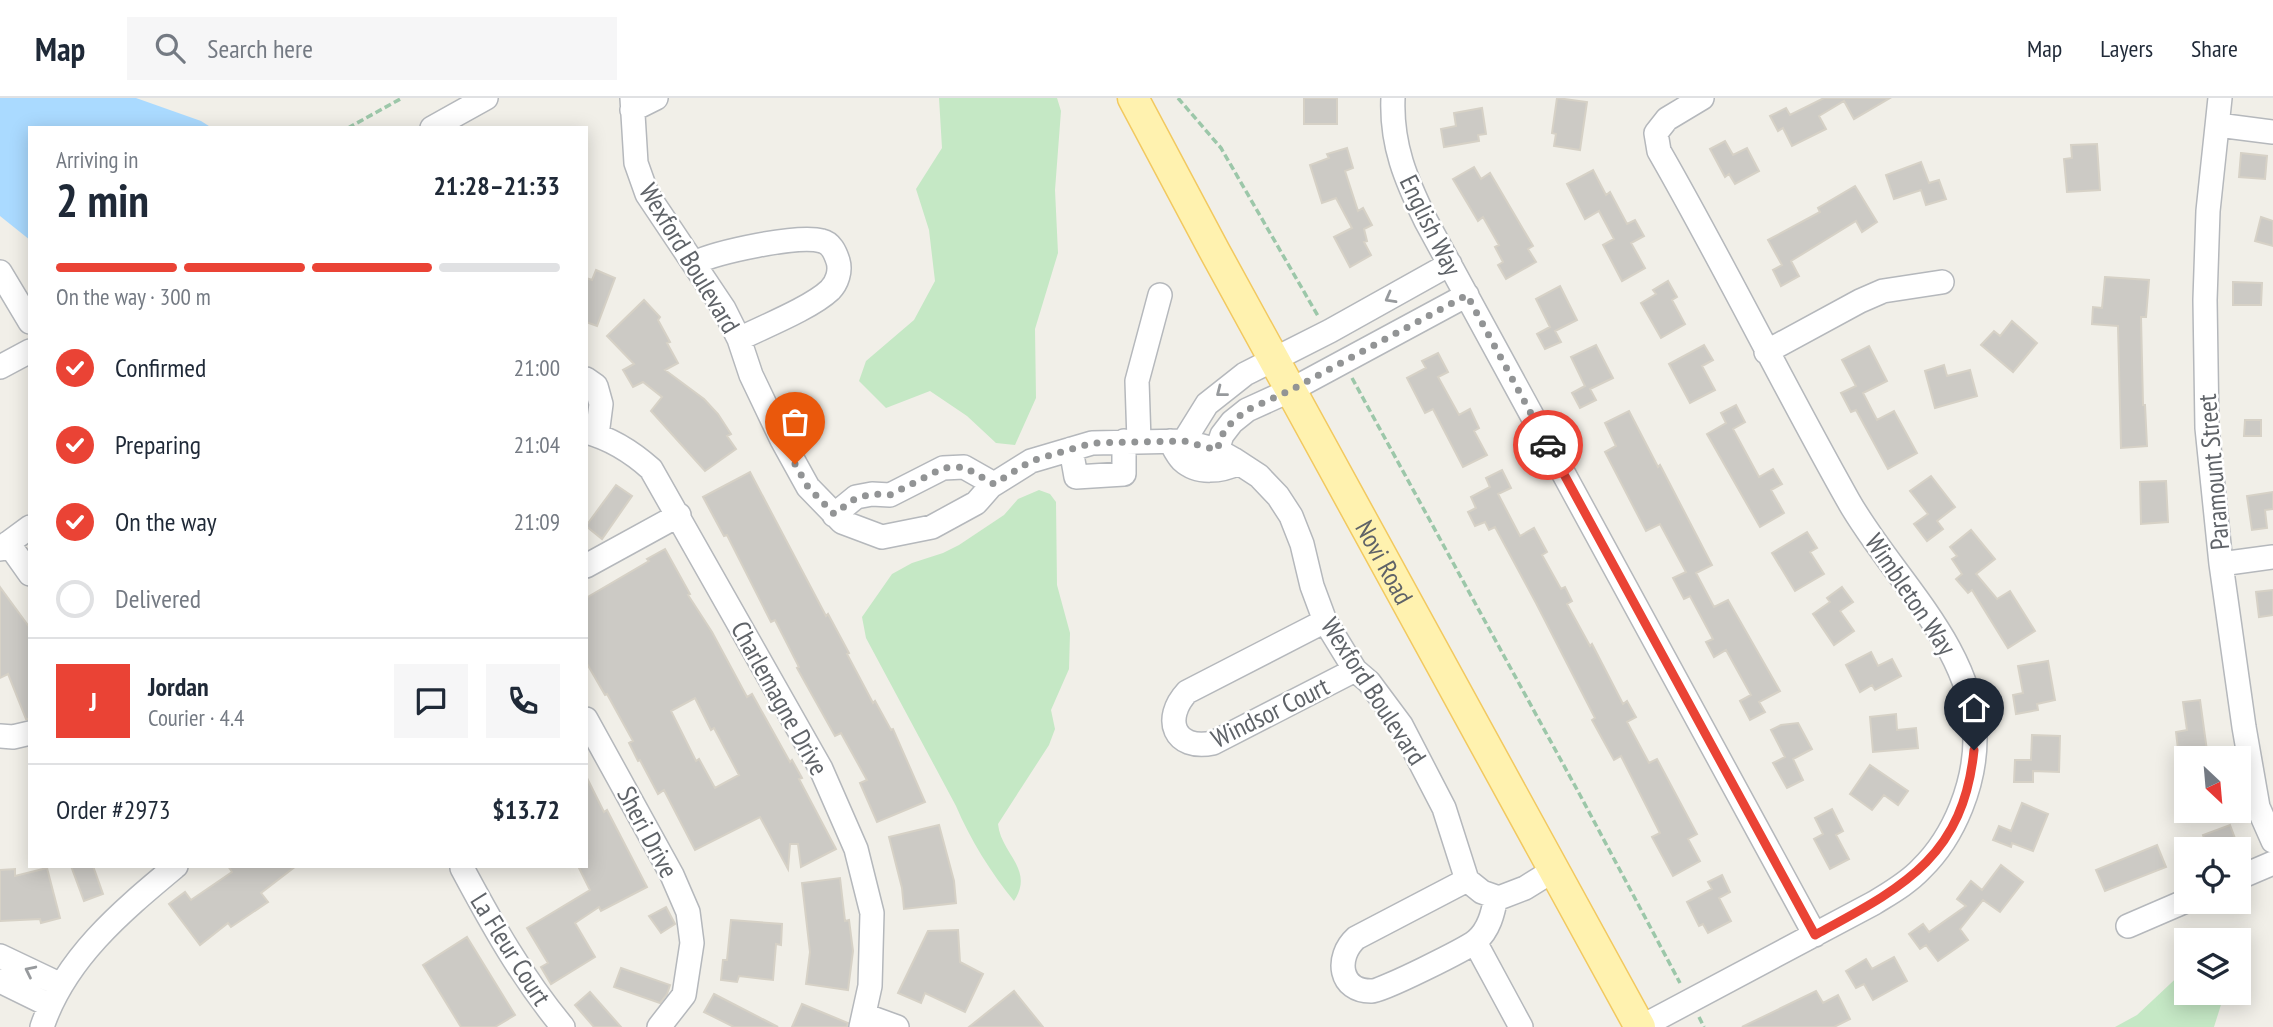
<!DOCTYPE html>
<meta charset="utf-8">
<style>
body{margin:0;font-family:"PT Sans Narrow",sans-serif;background:#f6f6f7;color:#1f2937;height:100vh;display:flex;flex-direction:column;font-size:26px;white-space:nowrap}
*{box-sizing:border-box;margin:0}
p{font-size:23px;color:#747a83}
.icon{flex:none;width:38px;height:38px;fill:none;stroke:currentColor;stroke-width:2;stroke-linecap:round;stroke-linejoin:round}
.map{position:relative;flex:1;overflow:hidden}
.sheet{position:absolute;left:28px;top:28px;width:560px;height:742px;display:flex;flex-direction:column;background:#fff;border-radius:0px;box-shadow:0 4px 18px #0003}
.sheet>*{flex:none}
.needle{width:46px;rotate:154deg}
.controls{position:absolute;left:2174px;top:648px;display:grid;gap:14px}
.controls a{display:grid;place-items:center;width:77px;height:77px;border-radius:0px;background:#fff;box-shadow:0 4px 18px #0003;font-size:35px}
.pin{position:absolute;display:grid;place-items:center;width:60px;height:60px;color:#fff;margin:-72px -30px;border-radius:50% 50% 50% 0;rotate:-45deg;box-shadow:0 0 7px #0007}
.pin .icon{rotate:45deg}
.courier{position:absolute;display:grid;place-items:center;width:70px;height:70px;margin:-35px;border:5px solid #ea4335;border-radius:50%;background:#fff;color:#222;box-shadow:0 2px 9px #0007}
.head em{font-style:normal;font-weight:700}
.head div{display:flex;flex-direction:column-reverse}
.head{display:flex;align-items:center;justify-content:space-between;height:119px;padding:0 28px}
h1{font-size:46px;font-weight:700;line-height:52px}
.bar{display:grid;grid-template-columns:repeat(4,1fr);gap:10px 7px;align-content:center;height:84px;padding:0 28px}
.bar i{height:9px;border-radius:5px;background:#e0e1e3}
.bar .on{background:#ea4335}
.bar p{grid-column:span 4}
.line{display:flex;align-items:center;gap:18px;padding:0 28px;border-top:2px solid #e0e1e3}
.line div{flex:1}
.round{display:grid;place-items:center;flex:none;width:74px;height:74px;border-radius:0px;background:#f6f6f7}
ol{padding:0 28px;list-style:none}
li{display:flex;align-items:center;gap:21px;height:77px}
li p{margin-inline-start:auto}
li .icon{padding:7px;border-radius:50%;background:#ea4335;color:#fff;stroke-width:4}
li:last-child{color:#747a83}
li i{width:38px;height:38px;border:4px solid #e0e1e3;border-radius:50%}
header{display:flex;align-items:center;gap:42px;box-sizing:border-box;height:98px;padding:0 35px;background:#fff;border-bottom:2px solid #e0e1e3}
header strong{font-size:33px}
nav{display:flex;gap:38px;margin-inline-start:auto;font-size:24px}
.search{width:490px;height:63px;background:#f6f6f7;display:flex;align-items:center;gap:18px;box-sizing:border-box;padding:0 24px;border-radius:0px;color:#747a83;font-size:26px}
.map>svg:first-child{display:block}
.green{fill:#c5e8c5}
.water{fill:#aadaff}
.building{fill:#cccac5;stroke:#d6d1c6;stroke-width:2;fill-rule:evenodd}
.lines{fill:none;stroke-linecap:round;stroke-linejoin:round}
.minor-casing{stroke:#b5b8bc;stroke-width:26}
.major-casing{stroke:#f2c960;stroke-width:33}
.path{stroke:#9cc7a9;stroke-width:3.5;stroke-dasharray:7 3.5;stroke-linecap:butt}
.minor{stroke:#fff;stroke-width:23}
.major{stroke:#fff2af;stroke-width:30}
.oneway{stroke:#979a9d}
.done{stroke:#929495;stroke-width:7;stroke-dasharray:0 12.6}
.route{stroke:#ea4335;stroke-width:9}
.labels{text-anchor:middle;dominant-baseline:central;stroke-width:5;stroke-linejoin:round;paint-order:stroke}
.street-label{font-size:26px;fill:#5f6368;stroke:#fff}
</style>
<header>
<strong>Map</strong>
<div class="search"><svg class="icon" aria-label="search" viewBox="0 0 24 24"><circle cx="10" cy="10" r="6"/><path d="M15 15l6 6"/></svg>Search here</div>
<nav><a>Map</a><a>Layers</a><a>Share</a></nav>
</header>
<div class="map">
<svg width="2273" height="929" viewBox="0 0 2273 929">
<rect width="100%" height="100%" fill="#f1efe8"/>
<path class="green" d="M939 0H1057L1061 13 1055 92 1058 155 1035 231 1036 300 1015 347 996 345 967 318 930 293 886 310 859 283 866 263 914 222 935 183 929 132 916 91 942 50Z
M1039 392 1050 396 1056 404 1057 487 1070 535 1069 571 1051 612 1055 631 1049 647 998 726C1001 756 1035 771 1014 803 991 775 970 741 956 708L866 540 862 519 892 476 912 465 943 455 959 447 1004 417 1018 401Z
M2186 871V894H2225L2214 929H2115L2137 917Z"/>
<path class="water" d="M0 0H136L201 23 212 30H30V142L0 118Z"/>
<path class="building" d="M1304 0H1337V26H1304Z
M1557 0 1587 4 1580 52 1554 48 1556 36 1552 35Z
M1824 0H1890L1854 21 1844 3 1819 18 1826 31 1792 48 1783 30 1778 33 1770 18 1786 10 1790 17Z
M1482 10 1486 36 1478 37 1479 43 1444 49 1441 31 1456 28 1454 15Z
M1725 43 1733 57 1747 50 1759 73 1735 86 1729 76 1725 79 1710 51Z
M2097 46 2100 92 2067 94 2064 61 2072 60 2071 47Z
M1347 50 1353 70 1345 73 1358 113 1363 110 1372 127 1364 131 1367 143 1364 144 1371 157 1350 169 1334 139 1352 130 1336 100 1322 105 1310 67 1329 60 1327 56Z
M2241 55 2267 58 2265 81 2239 79Z
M1921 64 1929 85 1939 82 1946 101 1926 107 1921 92 1894 101 1886 77Z
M1474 69 1481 81 1490 75 1533 148 1528 151 1536 164 1506 181 1498 167 1503 164 1495 149 1499 147 1483 119 1478 123 1453 81Z
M1593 72 1606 97 1610 94 1627 126 1635 122 1644 138 1631 145 1645 170 1622 183 1603 147 1614 141 1599 113 1585 121 1567 86Z
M1855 88 1877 124 1862 134 1856 123 1791 163 1799 178 1781 188 1773 172 1782 167 1768 142 1820 114 1818 110Z
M2261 119 2273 123V148L2255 143Z
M596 172 615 180 597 228 586 224V180L592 182Z
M2105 179 2149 182 2146 219H2141L2143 307H2145L2147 348 2121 350 2118 228 2092 226 2093 209 2102 210Z
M1668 183 1677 199 1672 202 1685 226 1661 240 1641 205 1656 196 1653 192Z
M2233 184 2262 185 2261 207H2233Z
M1560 188 1577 222 1555 233 1561 244 1545 251 1537 236 1550 229 1536 201Z
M644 202 660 219 658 222 670 244 667 245 678 265 665 272 704 301 718 316 731 336 727 338 736 351 705 373 651 313 662 299 643 284 633 289 623 272 634 266 607 238Z
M2012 223 2037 245 2013 274 1981 247 1994 233 2000 238Z
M1596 247 1613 280 1590 291 1596 302 1580 310 1572 295 1585 288 1571 259Z
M1704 247 1713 262 1702 268 1715 292 1690 305 1669 266Z
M1869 248 1887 283 1863 295 1877 322 1894 313 1917 355 1888 371 1856 312 1851 314 1841 295 1856 288 1842 262Z
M1438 255 1448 274 1438 279 1459 317 1470 311 1479 330 1474 333 1487 357 1463 369 1433 311 1425 315 1407 280 1426 270 1422 263Z
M1944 267 1947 278 1970 272 1977 298 1935 310 1925 273Z
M1736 307 1745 324 1733 331 1759 379 1773 371 1782 386 1771 392 1784 415 1760 429 1707 336 1726 325 1721 315Z
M1629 313 1658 369 1660 367 1712 467 1696 475 1714 509 1728 502 1780 593 1759 604 1765 614 1750 622 1740 603 1751 597 1726 552 1714 559 1706 544 1713 541 1690 498 1684 501 1673 480 1686 474 1660 426 1646 433 1605 354 1616 348 1605 325Z
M2245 322H2261V338H2244Z
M1502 372 1511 390 1498 396 1520 438 1534 430 1547 454 1542 457 1561 491 1565 489 1572 503 1567 506 1590 548 1592 546 1623 606 1627 603 1636 619 1627 624 1649 665 1657 661 1697 736 1688 741 1700 763 1673 778 1652 739 1660 735 1621 658 1614 662 1592 622 1595 620 1536 505 1495 429 1489 432 1485 424 1475 428 1468 414 1476 410 1471 399 1490 389 1486 380Z
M750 374 826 518 828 516 849 555 847 556 873 605 875 603 891 632 893 631 925 704 877 724 860 685 867 682 841 635 835 638 797 570 799 569 775 522 771 524 727 437 724 438 703 399Z
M1931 378 1955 409 1937 423 1943 431 1927 443 1914 426 1928 416 1910 393Z
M2166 383 2168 424 2141 426 2140 384Z
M616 387 632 398 602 441 586 428Z
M2273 394V411L2265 412 2267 430 2252 432 2247 398Z
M1971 432 1995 461 1976 476 1997 501 2010 493 2035 533 2008 550 1972 492 1968 495 1956 481 1962 476 1952 461 1957 458 1950 449Z
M1807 434 1817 450 1810 454 1824 476 1795 493 1772 455Z
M665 451 690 496 688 497 712 534 747 599 752 596 790 664 792 662 802 680 799 681 836 751 801 769 798 746H790L788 771 760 719 695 752 664 692 658 696 640 662 638 663 629 645 633 643 607 596 605 597 586 564V500L649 463 647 461ZM695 600 711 632 714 630 739 677 715 690 699 661 696 663 671 613Z
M0 489 30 530V621H26L8 576 0 580Z
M1842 489 1853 504 1840 513 1854 533 1834 547 1813 516 1830 504 1827 500Z
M2273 492V517L2259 519 2256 494Z
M1871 554 1878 568 1892 561 1901 578 1875 592 1872 587 1860 594 1846 567Z
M2048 563 2055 602 2037 606 2038 612 2016 616 2013 597 2023 595 2018 568Z
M2200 602 2208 660H2179L2176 634 2187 632 2183 604Z
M1896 616 1897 632 1916 630 1918 650 1873 654 1870 619Z
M1798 625 1812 651 1793 661 1803 682 1787 690 1773 665 1785 659 1771 632 1781 627Z
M2032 637 2060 638 2059 674 2033 673V684H2014L2015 662H2031Z
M1870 667 1908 693 1898 707 1884 697 1872 712 1850 696Z
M586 678 604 714 607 712 647 789 601 813 599 809 575 825 595 859 551 886 541 869 548 865 527 830 590 792 578 768H586Z
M2022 705 2048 716 2033 753 2012 745 2011 749 1993 742 1999 728 2011 733Z
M1832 711 1843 733 1836 737 1849 761 1830 771 1814 741 1823 736 1815 720Z
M939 727 954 783 956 805 904 811 902 790 889 739Z
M2230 727 2239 751H2208L2203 737Z
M2157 747 2166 769 2105 793 2096 772Z
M2001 767 2023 784 2000 814 1983 802 1960 831 1968 842 1938 863 1926 847 1920 851 1909 836 1923 826 1929 834 1966 808 1957 801 1971 783 1982 792Z
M71 768H93L103 796 84 803Z
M228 768H296L261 795 268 804 231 829 228 825 200 847 169 806 185 794 191 802 232 774Z
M47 770 60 820 41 825 40 821 0 823V772L15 771V778Z
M1722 777 1730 794 1719 800 1731 823 1708 835 1703 826 1699 828 1687 804 1712 791 1708 784Z
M840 780 845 823 849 822 853 853 848 892 806 886 810 854 802 785Z
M666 809 675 826 661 835 649 818Z
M731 822 782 826 781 847 776 846 773 882 739 878 737 884 721 882 723 862H727Z
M958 832 960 864 983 876 965 914 925 895 921 905 898 895 928 833Z
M467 839 515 917 495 929H461L423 867Z
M1894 859 1907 883 1873 902 1864 886 1856 890 1846 873 1866 861 1872 871Z
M621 870 670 887 667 896 660 905 614 889Z
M1014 893 1043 929H969Z
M1816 893 1823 905 1838 897 1850 921 1834 929H1742Z
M590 894 621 929H594L575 907Z
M714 896 778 929H734L704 914Z
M802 906 848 925 847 929H792Z"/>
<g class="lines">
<defs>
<path id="minor" d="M632 0 636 65 647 96 724 211 739 241 751 277 782 342 808 389 842 424 882 439 932 429 976 405 991 388 1031 363 1092 345 1184 343 1217 352 1233 361 1259 378 1278 398 1291 418 1302 446 1312 488 1325 523 1355 572 1369 584 1401 627 1444 710 1467 782 1482 794 1499 800 1525 790 1554 772
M1393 0C1391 47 1406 82 1426 123L1815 837
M2220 0 2208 113 2205 202 2207 330 2221 466 2244 629 2258 709 2273 743
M632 12 656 0
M2218 27 2273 34
M432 30 486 0
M694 165C717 154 799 136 822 143 831 145 835 154 838 163 841 173 837 185 830 192 811 210 763 229 739 241
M0 174 30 224
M1766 254 1860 203 1883 193 1942 184
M0 269 30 253
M586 281 596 288 601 306 597 337
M586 334C612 341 632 354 651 371L821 671 856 751 872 815 870 888 861 929
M1139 343 1137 283 1160 197
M1170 343C1173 348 1177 357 1182 362 1198 377 1222 373 1239 365
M1184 343 1207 306 1245 276 1330 233 1450 166
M1071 351 1076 379 1124 376V343
M1217 352 1222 337 1232 324 1247 312 1291 292 1467 197
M834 417 856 399 872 396 890 397 943 370 964 369 994 386
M8 445 30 476
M0 451 30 429
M2221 466 2273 459
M586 468 679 417
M1325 523 1187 594C1162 621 1174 653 1213 645L1355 572
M586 621 672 777 688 814 692 845 684 897 659 929
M0 638 13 639 30 635
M462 770C492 826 522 880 563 929
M2238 780 2273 765
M1467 782 1356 840C1335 859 1339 894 1372 893 1382 893 1466 851 1476 843 1489 832 1493 815 1496 799
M2128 828 2186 803
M1475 844 1521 929
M0 858 61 887
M0 883 49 907
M864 917 897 929
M42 929C65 860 122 813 176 768
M1641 929 1874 805C1890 795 1908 785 1921 771 1955 738 1976 684 1975 637 1972 547 1890 477 1848 402 1783 287 1725 168 1659 53L1656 35 1667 21 1702 0"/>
<g id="major">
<path id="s1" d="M1133 0 1215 154 1640 929"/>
</g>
</defs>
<use href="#minor" class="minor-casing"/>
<use href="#major" class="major-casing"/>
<path class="path" d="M1178 0 1221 50 1318 218
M348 30 402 0
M1352 280 1580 697 1680 885
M1699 919 1704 929"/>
<use href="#minor" class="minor"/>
<use href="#major" class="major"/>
</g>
<defs><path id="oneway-chevron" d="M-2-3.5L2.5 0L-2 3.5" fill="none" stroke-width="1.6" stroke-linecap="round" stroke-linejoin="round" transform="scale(1.75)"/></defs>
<g class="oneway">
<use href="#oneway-chevron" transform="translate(1390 200) rotate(151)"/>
<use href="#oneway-chevron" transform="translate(1221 294) rotate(142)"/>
<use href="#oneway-chevron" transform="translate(30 873) rotate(-154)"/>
</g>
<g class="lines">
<path class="done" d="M795 366 808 389 834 416 856 400 872 396 890 397 943 370 964 369 994 386 1031 363 1092 345 1184 343 1217 352 1222 337 1232 324 1247 312 1291 292 1467 197 1548 347"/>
<path class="route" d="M1548 347 1815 837C1901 790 1963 761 1974 652"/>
</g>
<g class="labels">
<g class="street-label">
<text transform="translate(1431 127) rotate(64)">English Way</text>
<text transform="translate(690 160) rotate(59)">Wexford Boulevard</text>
<text transform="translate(2213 374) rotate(-95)">Paramount Street</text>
<text stroke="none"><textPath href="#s1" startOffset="528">Novi Road</textPath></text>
<text transform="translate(1911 496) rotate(56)">Wimbleton Way</text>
<text transform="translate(1374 593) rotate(57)">Wexford Boulevard</text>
<text transform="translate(780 600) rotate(61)">Charlemagne Drive</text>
<text transform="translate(1270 614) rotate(-26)">Windsor Court</text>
<text transform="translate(648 734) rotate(62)">Sheri Drive</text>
<text transform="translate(511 851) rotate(58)">La Fleur Court</text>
</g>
</g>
</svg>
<div class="controls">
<a><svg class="needle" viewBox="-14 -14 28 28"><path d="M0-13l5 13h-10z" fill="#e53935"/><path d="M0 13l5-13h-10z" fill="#747a83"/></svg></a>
<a><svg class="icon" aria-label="locate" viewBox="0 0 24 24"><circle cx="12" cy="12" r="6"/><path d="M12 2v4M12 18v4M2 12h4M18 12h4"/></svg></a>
<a><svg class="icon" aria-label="layers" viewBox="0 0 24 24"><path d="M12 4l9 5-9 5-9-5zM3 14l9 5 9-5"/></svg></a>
</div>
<div class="pin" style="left:795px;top:366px;background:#ea580c"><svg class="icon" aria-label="bag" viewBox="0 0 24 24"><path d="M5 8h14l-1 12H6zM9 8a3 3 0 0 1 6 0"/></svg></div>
<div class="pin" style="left:1974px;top:652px;background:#1f2937"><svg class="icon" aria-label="home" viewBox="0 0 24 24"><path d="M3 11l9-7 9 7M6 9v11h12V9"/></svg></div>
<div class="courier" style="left:1548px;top:347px"><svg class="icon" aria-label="car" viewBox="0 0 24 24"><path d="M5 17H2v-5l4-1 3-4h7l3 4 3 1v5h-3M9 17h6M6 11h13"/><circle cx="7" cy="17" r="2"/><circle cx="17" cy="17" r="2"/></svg></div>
<section class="sheet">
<div class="head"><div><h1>2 min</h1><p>Arriving in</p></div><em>21:28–21:33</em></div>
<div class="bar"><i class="on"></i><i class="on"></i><i class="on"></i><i></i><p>On the way · 300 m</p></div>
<ol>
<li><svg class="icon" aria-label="check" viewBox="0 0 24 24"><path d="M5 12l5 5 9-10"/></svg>Confirmed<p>21:00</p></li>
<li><svg class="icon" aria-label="check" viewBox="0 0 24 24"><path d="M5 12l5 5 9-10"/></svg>Preparing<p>21:04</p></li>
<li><svg class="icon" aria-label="check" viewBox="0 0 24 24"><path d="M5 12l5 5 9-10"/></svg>On the way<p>21:09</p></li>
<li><i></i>Delivered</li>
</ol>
<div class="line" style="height:126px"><b class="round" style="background:#ea4335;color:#fff">J</b><div><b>Jordan</b><p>Courier · 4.4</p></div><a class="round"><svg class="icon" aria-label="chat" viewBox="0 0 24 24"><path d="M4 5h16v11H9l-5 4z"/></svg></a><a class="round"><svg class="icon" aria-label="phone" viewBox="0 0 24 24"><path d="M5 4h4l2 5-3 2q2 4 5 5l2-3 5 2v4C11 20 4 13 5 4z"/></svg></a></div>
<div class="line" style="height:91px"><div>Order #2973</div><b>$13.72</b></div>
</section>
</div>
